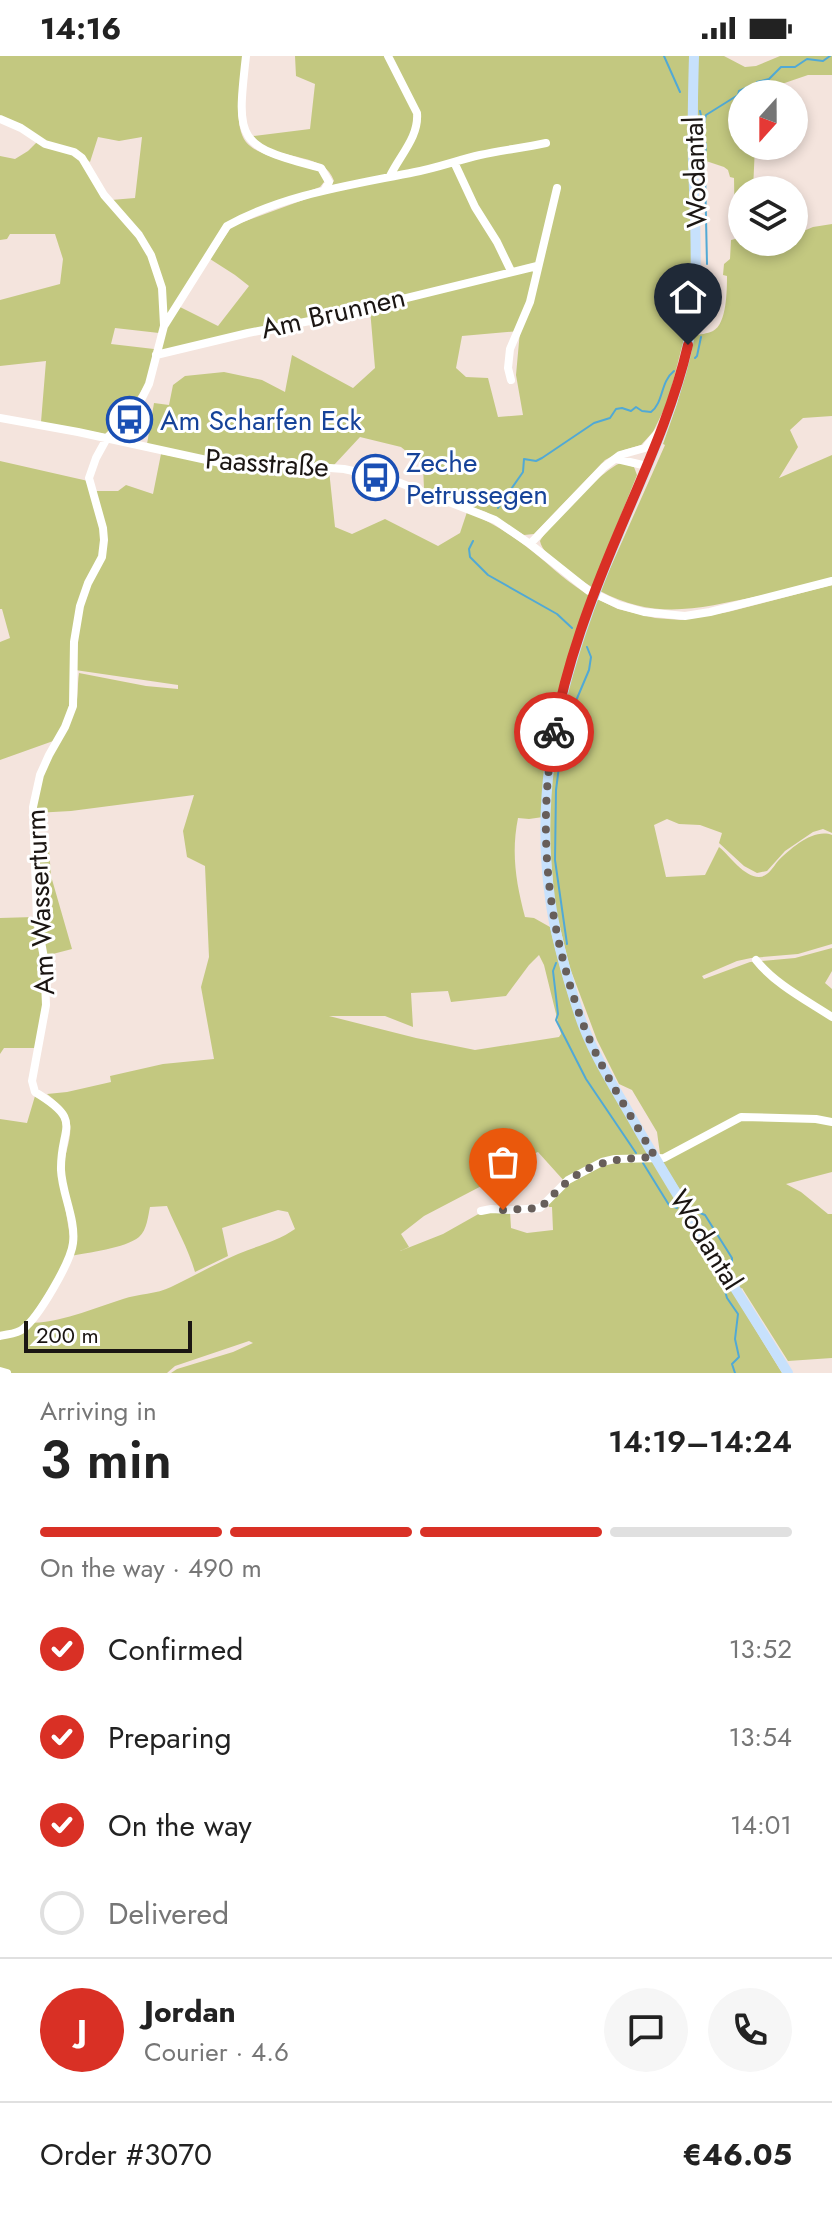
<!DOCTYPE html>
<meta charset="utf-8">
<style>
body{margin:0;font-family:Jost,sans-serif;background:#f6f6f6;color:#222;height:100vh;display:flex;flex-direction:column;font-size:30px;white-space:nowrap}
*{box-sizing:border-box;margin:0}
p{font-size:26px;color:#767676}
.icon{flex:none;width:44px;height:44px;fill:none;stroke:currentColor;stroke-width:2;stroke-linecap:round;stroke-linejoin:round}
.map{position:relative;height:1317px;overflow:hidden}
.details{display:flex;flex-direction:column;background:#fff;flex:1}
.details>*{flex:none}
.needle{width:52px;rotate:201deg}
.tools{position:absolute;left:728px;top:24px;display:grid;gap:16px}
.tools a{display:grid;place-items:center;width:80px;height:80px;border-radius:50%;background:#fff;box-shadow:0 4px 12px #0003;font-size:40px}
.scale{position:absolute;left:24px;bottom:20px;width:168px;box-sizing:border-box;padding-left:8px;border:4px solid #1b1613;border-top:0;font-size:22px;line-height:28px;white-space:nowrap;color:#1b1613;-webkit-text-stroke:6px #fff;paint-order:stroke}
.pin{position:absolute;display:grid;place-items:center;width:68px;height:68px;color:#fff;margin:-82px -34px;border-radius:50% 50% 50% 0;rotate:-45deg;box-shadow:0 0 8px #0007}
.pin .icon{rotate:45deg}
.courier{position:absolute;display:grid;place-items:center;width:80px;height:80px;margin:-40px;border:6px solid #d93025;border-radius:50%;background:#fff;color:#222;box-shadow:0 2px 10px #0007}
.summary em{font-style:normal;font-weight:600}
.summary div{display:flex;flex-direction:column-reverse}
.summary{display:flex;align-items:center;justify-content:space-between;height:136px;padding:0 40px}
h1{font-size:52px;font-weight:600;line-height:60px}
.bar{display:grid;grid-template-columns:repeat(4,1fr);gap:12px 8px;align-content:center;height:96px;padding:0 40px}
.bar i{height:10px;border-radius:6px;background:#e0e0e0}
.bar .current{background:#d93025}
.bar p{grid-column:span 4}
.line{display:flex;align-items:center;gap:20px;padding:0 40px;border-top:2px solid #e0e0e0}
.line div{flex:1}
.round{display:grid;place-items:center;flex:none;width:84px;height:84px;border-radius:42px;background:#f6f6f6}
ol{padding:0 40px;list-style:none}
li{display:flex;align-items:center;gap:24px;height:88px}
li p{margin-inline-start:auto}
li .icon{padding:8px;border-radius:50%;background:#d93025;color:#fff;stroke-width:4}
li:last-child{color:#767676}
li i{width:44px;height:44px;border:4px solid #e0e0e0;border-radius:50%}
.status{display:flex;justify-content:space-between;align-items:center;height:56px;padding:0 40px;background:#fff;direction:ltr}
.status svg{height:22px;fill:currentColor}
.map>svg:first-child{display:block}
.green{fill:#c3c880;fill-rule:evenodd}
.lines{fill:none;stroke-linecap:round;stroke-linejoin:round}
.stream{stroke:#51a9d5;stroke-width:2}
.minor{stroke:#fff;stroke-width:8}
.major{stroke:#c7e1fc;stroke-width:10}
.done{stroke:#675e5a;stroke-width:8;stroke-dasharray:0 14.4}
.route{stroke:#d93025;stroke-width:10}
.labels{text-anchor:middle;dominant-baseline:central;stroke-width:6;stroke-linejoin:round;paint-order:stroke}
.street-label{font-size:28px;fill:#1b1613;stroke:#fff}
.transit-label{font-size:28px;fill:#164399;stroke:#fff;text-anchor:start}
</style>
<div class="status"><b>14:16</b><svg viewBox="0 0 49 12"><path d="M0 12V9h3v3zM5 12V6h3v6zM10 12V3h3v9zM15 12V0h3v12zM26 1h20v11H26zM47 4h2v5h-2z"/></svg></div>
<div class="map">
<svg width="832" height="1317" viewBox="0 0 832 1317">
<rect width="100%" height="100%" fill="#f4e4dd"/>
<path class="green" d="M0 0H243C241 21 232 69 246 86 254 96 272 101 284 105 299 109 313 109 324 120V126L320 131 236 162 168 260 153 200 111 144 135 142 142 81 119 85 98 81 90 106 78 96 56 90 0 61Z
M295 0H690L688 94 691 144 692 226 686 275 668 345 653 376 641 389 624 394 605 404 534 478 524 479 486 456 424 433 423 409 401 391 360 381 334 409 223 405 147 388 154 347 169 349 173 329 185 320 224 316 262 324 285 336 292 299 353 332 375 312 370 253 158 296 168 269 180 251 218 270 249 230 235 219 210 203 232 170 325 136 334 125C325 97 283 104 262 89 258 86 256 83 253 80L310 73 315 28 296 20ZM520 275 516 319 523 359 498 361 488 322 466 321 456 312 462 280Z
M698 0H724L745 11 756 10 780 0H832V19H808L761 35 759 38H742V90H755L753 134H742V186H752L754 196 778 186H794V179L813 171 832 168V360L803 362 790 374 798 391 779 422 832 399V524C808 531 783 535 759 540 700 552 656 565 600 535L665 389 663 388 677 348 694 280C700 278 707 278 713 275 727 268 727 233 727 220L723 219 724 208 730 203 731 184 735 183 734 122 730 121 728 114 724 111 697 102Z
M37 86C50 90 67 94 78 101 89 108 98 126 105 136 135 176 175 223 159 277L115 272 111 288 154 293 147 326 128 356 105 378 41 366 46 305 0 310V244L60 228 63 203 55 178H10L7 183 0 184V100L15 103 28 95Z
M161 398 226 410 329 414 335 471 352 478 385 463 438 490 460 477 467 456C490 465 512 479 532 495 552 511 569 528 592 541L569 599 550 690 543 761 529 763 518 762C511 797 516 827 525 861L534 862 550 871C558 905 567 939 580 972 598 1016 625 1057 648 1099L601 1105 565 1126 538 1096 525 1101 491 1107V1125L424 1160 401 1178 409 1191 400 1195 443 1178 482 1156 491 1154 510 1156 511 1172 527 1177 553 1174 552 1151H549L548 1147C565 1129 587 1109 612 1105 625 1102 639 1104 652 1103L685 1159 694 1156 661 1104 731 1067C755 1059 803 1063 829 1067L832 1068V1116L786 1128 801 1136 828 1158H832V1302L788 1305 742 1232 733 1237 782 1317H171L177 1313 233 1296 253 1287 249 1285 175 1310 167 1317H0V1063L27 1067 35 1040 56 1054 62 1063 64 1072 59 1114 71 1187 59 1218 27 1267C61 1267 91 1253 123 1243 138 1238 157 1238 171 1231 194 1220 215 1208 238 1198 257 1190 278 1185 295 1173L288 1156 278 1154 222 1172 228 1200 195 1216C188 1192 176 1172 167 1150L150 1151C148 1160 147 1174 139 1181 126 1192 87 1197 70 1200 81 1170 63 1142 64 1112 64 1096 75 1077 68 1061 65 1052 54 1044 47 1038L67 1036 111 1026 110 1020 163 1008 214 1003 201 931 209 901 205 810 187 801 183 775 194 739 71 755 35 757C39 711 59 694 74 655 79 644 77 630 79 617L146 630 178 633V629L75 614C76 585 78 556 89 529 95 515 104 505 106 489 108 471 100 452 95 435H118L126 429 153 438ZM539 899 544 909 561 978 559 981 475 994 416 982 329 960H385L413 971 411 937 448 935 451 946 506 940 529 909Z
M0 405 88 425 102 471 100 500 78 550 71 649 56 684 0 704V586L10 582 2 553H0Z
M621 407 634 411 637 419 592 531C578 522 543 502 540 485 549 469 605 411 621 407Z
M832 529V777L823 773 813 776 785 795 767 815 757 817 744 810 719 787 722 777 700 769 679 768 667 763 654 769 666 821 705 819 719 791C730 800 744 821 759 821 768 821 773 811 778 805 791 792 814 772 832 779V888L798 898 751 902 737 905 702 920 704 923 750 906 795 902 832 892V915L825 927 832 933V1065L749 1060 665 1100 660 1098 657 1076 632 1034 619 1028 597 984 570 912 555 851 548 768 555 679 595 542 618 553 655 562 681 564 728 556Z
M49 792 51 820 72 893 45 900 39 865 37 793Z
M34 861 43 908V960L35 992H4L0 998V862Z"/>
<g class="lines">
<path class="stream" d="M664 0 680 36
M757 26 769 23 781 11H795L807 3 823 5 830 0
M700 55 703 69
M705 100 706 89 701 78 704 77 703 71 706 59 738 39 739 35 750 30
M705 116 707 208
M703 268 708 218
M695 302 697 300 701 281
M498 452 523 416 524 403 536 405 542 402 594 367 610 362 616 353 622 352 631 355 636 351 642 355 651 356C664 346 660 326 674 315
M473 485 469 493 470 501 488 519 557 558 572 572
M567 888 555 804 556 734 561 695 570 659 589 614 591 601 587 591
M556 907 553 915 558 958 556 964 586 1023 636 1097
M643 1107 669 1149 677 1152
M700 1157 705 1159 732 1202V1208
M726 1231 725 1235 727 1242 738 1258 735 1283 739 1301 732 1308 735 1317"/>
<path class="minor" d="M246 0C236 86 237 90 321 112L329 126 325 133
M388 0 417 57C419 81 400 99 390 120
M0 63 21 72 45 88 74 96 82 102 104 139 139 179 151 199 162 232 164 269
M454 106 475 151 497 186 511 215
M156 299 248 277 325 262 537 210
M511 324 508 312 510 293 530 246 557 132
M0 362 78 376 225 408 287 409 344 413 390 423 495 464 530 488 589 535 619 549 644 556 685 560 710 556 832 525
M617 403 647 410
M530 488 604 411 620 399 645 392 659 375
M756 904C775 928 806 944 832 961
M481 1155 491 1153 512 1154 540 1152 568 1124 602 1106 615 1103 664 1102 741 1061 816 1063 832 1066
M0 1280C7 1278 17 1278 23 1273 38 1262 71 1206 73 1187 76 1163 62 1138 61 1114 60 1070 85 1066 35 1036L32 1025 46 949 44 902 37 864 33 751 40 719 49 699 65 671 73 650 74 586 80 550 88 527 102 501 104 484 103 472 89 422 96 402 107 382 127 362 142 342 149 328 164 270 227 170C285 138 352 129 415 116 437 112 458 104 480 99 502 94 524 92 546 87
M0 1315 7 1317"/>
<path class="major" d="M694 0C693 35 692 71 693 106 695 172 701 237 685 302 670 364 642 421 618 480 568 598 532 712 550 842 555 881 567 921 579 958 592 998 617 1035 637 1071 685 1154 737 1235 788 1317"/>
</g>
<g class="lines">
<path class="done" d="M503 1154 540 1152C549 1144 557 1134 567 1126 596 1103 620 1103 655 1101 629 1056 598 1010 580 960 547 866 537 774 554 676"/>
<path class="route" d="M554 676C566 608 591 542 618 478 644 416 673 354 688 289"/>
</g>
<defs>
<symbol id="bus-ring" viewBox="-11 -11 22 22"><circle r="9.5" fill="#fff" stroke="#1a4fb4" stroke-width="1.5"/><path d="M-5-6H5V4H4V6H2V4H-2V6H-4V4H-5ZM-3.5-4V0h7V-4ZM-3.5 1.2v1.5H-2V1.2ZM2 1.2v1.5H3.5V1.2Z" fill="#1a4fb4"/></symbol>
</defs>
<g fill-rule="evenodd">
<use href="#bus-ring" x="104" y="338" width="51" height="51"/>
<use href="#bus-ring" x="350" y="396" width="51" height="51"/>
</g>
<g class="labels">
<g class="street-label">
<text transform="translate(695 116) rotate(-92)">Wodantal</text>
<text transform="translate(333 257) rotate(-13)">Am Brunnen</text>
<text transform="translate(267 407) rotate(4)">Paasstraße</text>
<text transform="translate(40 846) rotate(-93)">Am Wasserturm</text>
<text transform="translate(706 1184) rotate(58)">Wodantal</text>
</g>
<g class="transit-label">
<text x="160" y="364">Am Scharfen Eck</text>
<text x="406" y="406">Zeche<tspan x="406" dy="32">Petrussegen</tspan></text>
</g>
</g>
</svg>
<div class="tools">
<a><svg class="needle" viewBox="-14 -14 28 28"><path d="M0-13l5 13h-10z" fill="#e53935"/><path d="M0 13l5-13h-10z" fill="#767676"/></svg></a>
<a><svg class="icon" aria-label="layers" viewBox="0 0 24 24"><path d="M12 4l9 5-9 5-9-5zM3 14l9 5 9-5"/></svg></a>
</div>
<div class="scale">200 m</div>
<div class="pin" style="left:503px;top:1154px;background:#ea580c"><svg class="icon" aria-label="bag" viewBox="0 0 24 24"><path d="M5 8h14l-1 12H6zM9 8a3 3 0 0 1 6 0"/></svg></div>
<div class="pin" style="left:688px;top:289px;background:#1f2937"><svg class="icon" aria-label="home" viewBox="0 0 24 24"><path d="M3 11l9-7 9 7M6 9v11h12V9"/></svg></div>
<div class="courier" style="left:554px;top:676px"><svg class="icon" aria-label="bike" viewBox="0 0 24 24"><circle cx="6" cy="16" r="4"/><circle cx="18" cy="16" r="4"/><path d="M6 16l4-8h5l3 8M10 8l3 8H6M13 5h3"/></svg></div>
</div>
<section class="details">
<div class="summary"><div><h1>3 min</h1><p>Arriving in</p></div><em>14:19–14:24</em></div>
<div class="bar"><i class="current"></i><i class="current"></i><i class="current"></i><i></i><p>On the way · 490 m</p></div>
<ol>
<li><svg class="icon" aria-label="check" viewBox="0 0 24 24"><path d="M5 12l5 5 9-10"/></svg>Confirmed<p>13:52</p></li>
<li><svg class="icon" aria-label="check" viewBox="0 0 24 24"><path d="M5 12l5 5 9-10"/></svg>Preparing<p>13:54</p></li>
<li><svg class="icon" aria-label="check" viewBox="0 0 24 24"><path d="M5 12l5 5 9-10"/></svg>On the way<p>14:01</p></li>
<li><i></i>Delivered</li>
</ol>
<div class="line" style="height:144px"><b class="round" style="background:#d93025;color:#fff">J</b><div><b>Jordan</b><p>Courier · 4.6</p></div><a class="round"><svg class="icon" aria-label="chat" viewBox="0 0 24 24"><path d="M4 5h16v11H9l-5 4z"/></svg></a><a class="round"><svg class="icon" aria-label="phone" viewBox="0 0 24 24"><path d="M5 4h4l2 5-3 2q2 4 5 5l2-3 5 2v4C11 20 4 13 5 4z"/></svg></a></div>
<div class="line" style="height:104px"><div>Order #3070</div><b>€46.05</b></div>
</section>
